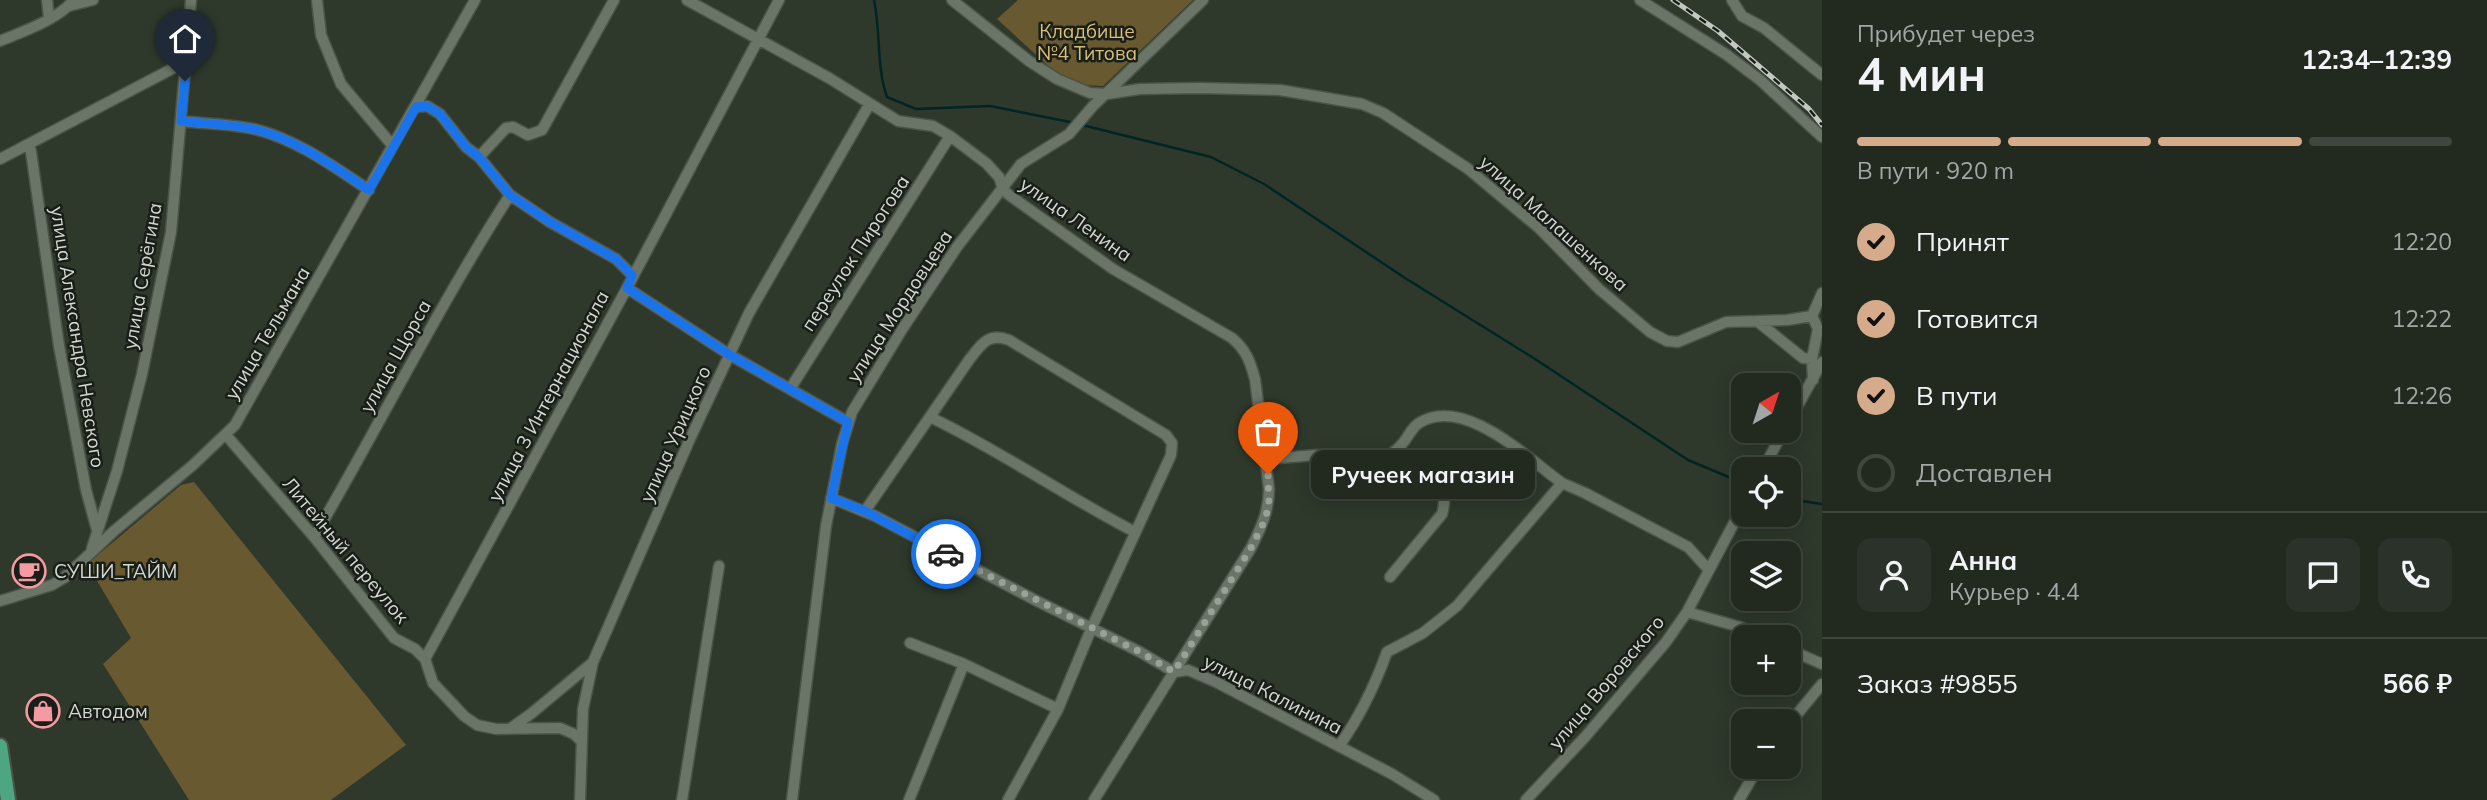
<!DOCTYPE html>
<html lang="ru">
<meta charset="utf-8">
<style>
body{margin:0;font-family:Mulish,sans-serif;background:#2a3229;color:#f1f3f6;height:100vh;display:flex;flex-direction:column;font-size:26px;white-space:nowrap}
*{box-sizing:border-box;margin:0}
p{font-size:23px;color:#a2a7a5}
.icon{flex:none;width:38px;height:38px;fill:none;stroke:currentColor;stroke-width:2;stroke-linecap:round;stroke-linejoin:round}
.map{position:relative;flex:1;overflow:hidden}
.drawer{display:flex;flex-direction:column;background:#222a20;width:665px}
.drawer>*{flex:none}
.needle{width:46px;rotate:39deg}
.fabs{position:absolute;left:1731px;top:373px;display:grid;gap:14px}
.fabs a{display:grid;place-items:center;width:70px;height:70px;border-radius:14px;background:#222a20;box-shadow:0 4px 18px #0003,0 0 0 2px #3f463e;font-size:35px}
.pin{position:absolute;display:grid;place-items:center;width:60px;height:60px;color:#fff;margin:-72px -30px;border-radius:50% 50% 50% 0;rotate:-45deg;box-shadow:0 0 7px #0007}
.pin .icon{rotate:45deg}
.courier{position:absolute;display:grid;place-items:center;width:70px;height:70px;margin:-35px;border:5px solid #1a73e8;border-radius:50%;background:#fff;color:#222;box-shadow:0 2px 9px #0007}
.bubble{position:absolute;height:49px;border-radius:14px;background:#222a20;box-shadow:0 4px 18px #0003,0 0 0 2px #3f463e;font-size:23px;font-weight:700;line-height:49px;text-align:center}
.summary em{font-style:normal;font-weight:700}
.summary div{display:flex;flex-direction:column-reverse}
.summary{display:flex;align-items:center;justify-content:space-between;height:119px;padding:0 35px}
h1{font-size:46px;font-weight:700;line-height:52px}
.bar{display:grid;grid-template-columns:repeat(4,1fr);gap:10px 7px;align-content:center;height:84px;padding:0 35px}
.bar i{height:9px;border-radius:5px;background:#3f463e}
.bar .on{background:#d6ab8b}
.bar p{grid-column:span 4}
.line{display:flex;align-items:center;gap:18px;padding:0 35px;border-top:2px solid #3f463e}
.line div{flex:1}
.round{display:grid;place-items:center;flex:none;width:74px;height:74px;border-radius:14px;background:#2a3229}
ol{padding:0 35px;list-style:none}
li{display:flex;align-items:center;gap:21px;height:77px}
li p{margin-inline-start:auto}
li .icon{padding:7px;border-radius:50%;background:#d6ab8b;color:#111;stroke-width:4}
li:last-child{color:#a2a7a5}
li i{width:38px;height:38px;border:4px solid #3f463e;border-radius:50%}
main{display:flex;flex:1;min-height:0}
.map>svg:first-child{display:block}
.green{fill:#685931}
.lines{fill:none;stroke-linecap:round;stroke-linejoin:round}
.stream{stroke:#012523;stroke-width:2.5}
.minor-casing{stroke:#4b5348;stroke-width:13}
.primary-casing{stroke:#4b5348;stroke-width:18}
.minor{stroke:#6a7567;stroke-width:10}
.primary{stroke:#4da681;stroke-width:14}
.rail-casing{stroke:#c3c9c1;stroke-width:5}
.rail{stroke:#191e18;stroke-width:2.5;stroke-dasharray:8;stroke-linecap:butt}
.done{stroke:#9aa198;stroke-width:7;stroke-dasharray:0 12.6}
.route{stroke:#1a73e8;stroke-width:9}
.labels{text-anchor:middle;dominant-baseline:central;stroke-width:5;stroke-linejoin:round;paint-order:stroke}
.park-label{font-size:19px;fill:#dbbf77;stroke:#191e18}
.street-label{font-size:19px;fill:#d4dad2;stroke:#191e18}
.poi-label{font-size:19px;fill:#d4dad2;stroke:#191e18;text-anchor:start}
</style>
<main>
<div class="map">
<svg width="1822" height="800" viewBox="0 0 1822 800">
<rect width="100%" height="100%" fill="#2e382b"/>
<path class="green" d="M1018 0H1193L1103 86 1082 85 1056 73 997 19Z
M194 482 406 745 331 800H189L103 664 131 638 87 564 181 485Z"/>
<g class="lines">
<path class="stream" d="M874 0C881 32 876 66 887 97L916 109 990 106 1075 123
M1082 125 1211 157 1264 184 1405 278 1535 359 1688 460 1743 483
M1788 499 1822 504"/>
<defs>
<path id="minor" d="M47 0 49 18
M317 0 321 35 341 84 392 145
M687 0 829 78 898 121 933 126 950 136 986 163 999 177 1003 189 1009 195 1113 269 1232 338C1246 350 1250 361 1255 379L1269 489C1269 511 1261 528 1251 548L1094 800
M952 0 1029 61 1057 79 1090 93 1107 94 1140 89 1199 88 1280 90 1362 104 1383 113 1467 168 1539 228 1599 289 1650 332 1667 341 1678 342 1726 322 1787 320 1812 316
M1640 0 1727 55 1760 80 1822 137
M1732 0 1742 16 1764 28 1822 75
M69 6 93 0
M0 41C24 31 57 20 74 0
M416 107 427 106 440 114 466 147 479 157 510 195 550 222 616 259 632 275
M181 121C206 124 234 124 258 130 299 141 334 167 369 190
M30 145 59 346 86 490 97 530
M479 157 506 128 513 127 528 135 542 130 614 0
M0 159 187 61
M627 288 730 355 848 422
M1757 321 1803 358 1812 359 1813 380
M1812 359 1818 329 1812 316 1822 293
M790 389 950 136
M930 417C1001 451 1065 496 1135 532
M1788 423 1822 362
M226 435 314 537 394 638 415 649 425 659 433 683 464 716 477 725 496 729 560 728 574 734 582 742
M1390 455C1419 465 1453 476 1442 514L1390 577
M1266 459 1317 455H1390C1394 452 1399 448 1402 444 1408 438 1411 428 1419 423 1464 395 1527 458 1562 483L1457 606 1423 633 1387 652C1375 685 1359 718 1339 746
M1763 469 1784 430
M1562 483 1585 493 1688 547 1708 569
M831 498 875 516 1037 601 1140 652 1174 672 1188 670 1216 682 1392 774 1434 800
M865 511 969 360C981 345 988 332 1009 340L1166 435 1172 443 1171 455 1092 627 1058 709 1008 800
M314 537C381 423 439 305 510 195
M92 548 117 471 142 374 171 232 191 0
M0 601 52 585 64 578 114 531 193 465 235 425 475 0
M1687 612 1740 627 1762 637
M910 643 964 664 1058 709
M1788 649 1822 664
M425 659 627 288 779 0
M1788 725 1822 684
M511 728 532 713 592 663
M580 800 583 709 593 662 689 441 749 313 869 105
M682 800 719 566
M792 800 826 526 842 444 852 412 903 328 957 247 1021 164 1069 134 1093 106 1203 0
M909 800 964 664
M1526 800 1585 737 1666 642 1687 612 1743 506
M1739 800 1759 766"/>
<path id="primary" d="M0 746 8 800"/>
</defs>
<use href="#minor" class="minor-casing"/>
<use href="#primary" class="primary-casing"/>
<use href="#minor" class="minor"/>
<use href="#primary" class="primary"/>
<defs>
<path id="rail" d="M1673 0 1718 31 1809 109 1822 125"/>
</defs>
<use href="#rail" class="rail-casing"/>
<use href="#rail" class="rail"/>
</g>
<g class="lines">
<path class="done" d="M946 554 1140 652 1174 672 1251 548 1263 524 1269 506 1268 474"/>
<path class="route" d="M185 81 181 121C206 124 234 124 258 130 299 141 334 167 369 190L416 107 427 106 440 114 466 147 479 157 510 195 550 222 616 259 632 275 627 288 730 355 848 422 831 498 865 511 946 554"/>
</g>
<defs>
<symbol id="cafe-ring" viewBox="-11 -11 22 22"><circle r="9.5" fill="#191e18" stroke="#f49aa2" stroke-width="1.5"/><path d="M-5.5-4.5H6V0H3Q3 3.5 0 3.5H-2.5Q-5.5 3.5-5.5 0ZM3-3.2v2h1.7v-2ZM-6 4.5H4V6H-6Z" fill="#f49aa2"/></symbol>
<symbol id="shop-ring" viewBox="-11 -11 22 22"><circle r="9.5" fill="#191e18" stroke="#f49aa2" stroke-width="1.5"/><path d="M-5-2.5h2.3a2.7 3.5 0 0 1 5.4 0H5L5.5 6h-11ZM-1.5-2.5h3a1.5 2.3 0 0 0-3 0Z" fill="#f49aa2"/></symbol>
</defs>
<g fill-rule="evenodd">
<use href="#cafe-ring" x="10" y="552" width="38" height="38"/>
<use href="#shop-ring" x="24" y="692" width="38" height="38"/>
</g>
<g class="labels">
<g class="park-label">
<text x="1087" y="31">Кладбище<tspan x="1087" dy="22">№4 Титова</tspan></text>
</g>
<g class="street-label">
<text transform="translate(1076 219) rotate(35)">улица Ленина</text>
<text transform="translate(1554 223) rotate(42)">улица Малашенкова</text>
<text transform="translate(855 253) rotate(-57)">переулок Пирогова</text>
<text transform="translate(142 276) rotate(-80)">улица Серёгина</text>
<text transform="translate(899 306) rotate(-57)">улица Мордовцева</text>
<text transform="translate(267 333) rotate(-60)">улица Тельмана</text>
<text transform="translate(78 337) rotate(81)">улица Александра Невского</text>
<text transform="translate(395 356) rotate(-61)">улица Щорса</text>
<text transform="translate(548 396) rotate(-62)">улица 3 Интернационала</text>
<text transform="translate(675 434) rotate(-66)">улица Урицкого</text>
<text transform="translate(346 550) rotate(50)">Литейный переулок</text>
<text transform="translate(1606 682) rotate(-50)">улица Воровского</text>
<text transform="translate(1273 694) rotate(27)">улица Калинина</text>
</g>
<g class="poi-label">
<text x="54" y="571">СУШИ_ТАЙМ</text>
<text x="68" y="711">Автодом</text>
</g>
</g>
</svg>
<div class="fabs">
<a><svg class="needle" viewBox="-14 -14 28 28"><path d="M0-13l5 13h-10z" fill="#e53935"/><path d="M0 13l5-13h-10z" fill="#a2a7a5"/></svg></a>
<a><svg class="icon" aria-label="locate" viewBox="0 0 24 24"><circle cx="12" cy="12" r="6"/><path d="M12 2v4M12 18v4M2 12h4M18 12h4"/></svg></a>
<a><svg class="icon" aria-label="layers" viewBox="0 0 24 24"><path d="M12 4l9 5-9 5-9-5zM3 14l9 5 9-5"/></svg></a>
<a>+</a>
<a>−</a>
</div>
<div class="pin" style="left:1268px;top:474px;background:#ea580c"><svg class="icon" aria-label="bag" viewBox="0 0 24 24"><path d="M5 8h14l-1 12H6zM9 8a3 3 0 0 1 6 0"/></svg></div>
<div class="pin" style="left:185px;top:81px;background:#1f2937"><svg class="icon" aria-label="home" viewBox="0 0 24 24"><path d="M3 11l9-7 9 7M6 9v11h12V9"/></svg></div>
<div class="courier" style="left:946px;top:554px"><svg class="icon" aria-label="car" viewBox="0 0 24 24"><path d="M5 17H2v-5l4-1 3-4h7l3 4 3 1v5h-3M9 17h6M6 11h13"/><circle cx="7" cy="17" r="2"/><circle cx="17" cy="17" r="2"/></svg></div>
<div class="bubble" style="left:1311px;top:450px;width:224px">Ручеек магазин</div>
</div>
<section class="drawer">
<div class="summary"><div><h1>4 мин</h1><p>Прибудет через</p></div><em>12:34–12:39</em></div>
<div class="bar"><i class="on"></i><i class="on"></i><i class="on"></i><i></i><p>В пути · 920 m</p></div>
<ol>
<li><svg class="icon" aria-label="check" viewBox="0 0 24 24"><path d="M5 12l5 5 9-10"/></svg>Принят<p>12:20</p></li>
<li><svg class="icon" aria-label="check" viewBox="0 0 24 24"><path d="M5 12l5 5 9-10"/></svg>Готовится<p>12:22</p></li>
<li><svg class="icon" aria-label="check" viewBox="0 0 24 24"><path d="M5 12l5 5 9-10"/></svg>В пути<p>12:26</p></li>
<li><i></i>Доставлен</li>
</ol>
<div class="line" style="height:126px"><a class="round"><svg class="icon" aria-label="person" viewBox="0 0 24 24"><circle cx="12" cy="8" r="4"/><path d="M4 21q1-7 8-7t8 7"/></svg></a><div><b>Анна</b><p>Курьер · 4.4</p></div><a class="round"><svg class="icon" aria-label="chat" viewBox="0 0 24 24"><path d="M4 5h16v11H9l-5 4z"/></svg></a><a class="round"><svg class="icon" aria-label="phone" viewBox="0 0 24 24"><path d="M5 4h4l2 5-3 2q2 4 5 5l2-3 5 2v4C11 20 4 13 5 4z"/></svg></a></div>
<div class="line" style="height:91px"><div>Заказ #9855</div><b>566 ₽</b></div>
</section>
</main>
